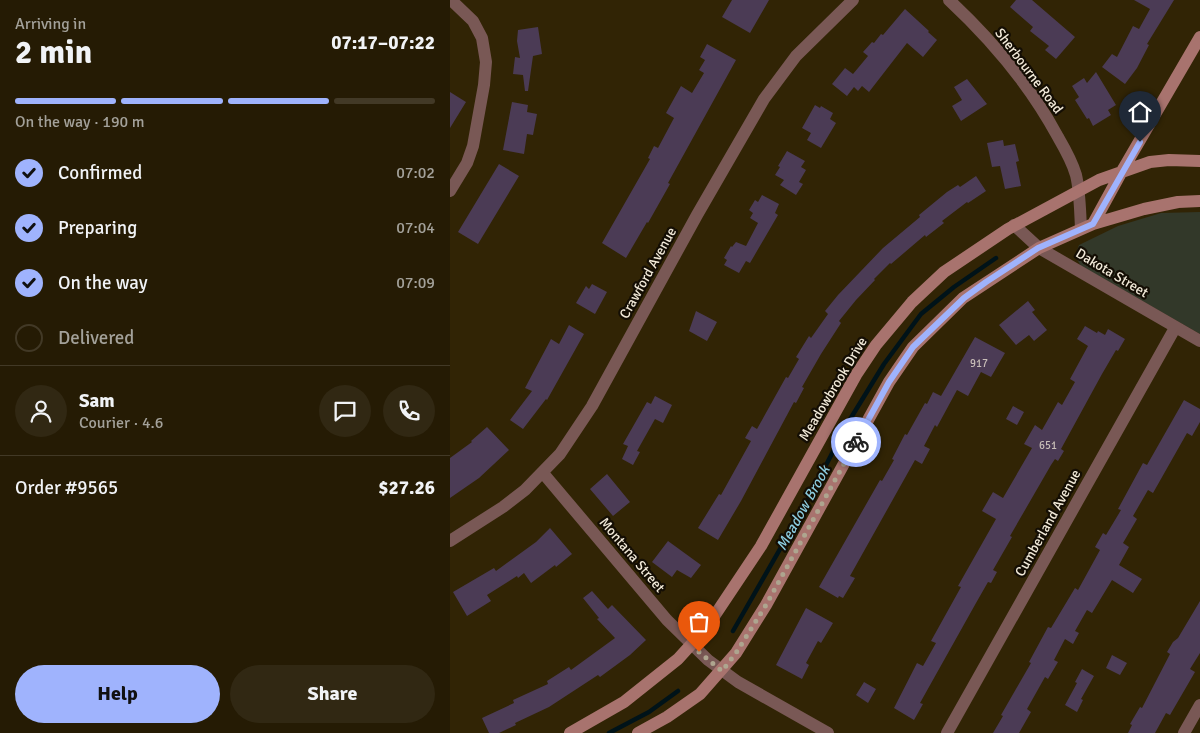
<!DOCTYPE html>
<meta charset="utf-8">
<style>
body{margin:0;font-family:Signika,sans-serif;background:#312813;color:#f1f3f6;height:100vh;display:flex;flex-direction:column;font-size:19px;white-space:nowrap}
*{box-sizing:border-box;margin:0}
p{font-size:16px;color:#a3a19a}
.icon{flex:none;width:28px;height:28px;fill:none;stroke:currentColor;stroke-width:2;stroke-linecap:round;stroke-linejoin:round}
.map{position:relative;flex:1;overflow:hidden}
.details{display:flex;flex-direction:column;background:#251b04;width:450px}
.details>*{flex:none}
.pin{position:absolute;display:grid;place-items:center;width:42px;height:42px;color:#fff;margin:-51px -21px;border-radius:50% 50% 50% 0;rotate:-45deg;box-shadow:0 0 5px #0007}
.pin .icon{rotate:45deg}
.courier{position:absolute;display:grid;place-items:center;width:50px;height:50px;margin:-25px;border:4px solid #9fb3fd;border-radius:50%;background:#fff;color:#222;box-shadow:0 1px 6px #0007}
.head em{font-style:normal;font-weight:800}
.head div{display:flex;flex-direction:column-reverse}
.head{display:flex;align-items:center;justify-content:space-between;height:85px;padding:0 15px}
h1{font-size:32px;font-weight:800;line-height:38px}
.bar{display:grid;grid-template-columns:repeat(4,1fr);gap:8px 5px;align-content:center;height:60px;padding:0 15px}
.bar i{height:6px;border-radius:4px;background:#423926}
.bar .on{background:#9fb3fd}
.bar p{grid-column:span 4}
.line{display:flex;align-items:center;gap:12px;padding:0 15px;border-top:1px solid #423926}
.line div{flex:1}
.round{display:grid;place-items:center;flex:none;width:52px;height:52px;border-radius:26px;background:#312813}
ol{padding:0 15px;list-style:none}
li{display:flex;align-items:center;gap:15px;height:55px}
li p{margin-inline-start:auto}
li .icon{padding:5px;border-radius:50%;background:#9fb3fd;color:#111;stroke-width:4}
li:last-child{color:#a3a19a}
li i{width:28px;height:28px;border:2px solid #423926;border-radius:50%}
.button{display:flex;gap:10px;margin-top:auto;padding:10px 15px}
.button a{flex:1;height:58px;border-radius:30px;background:#9fb3fd;color:#111;font-size:20px;font-weight:800;line-height:58px;text-align:center}
.button a+a{background:#312813;color:#f1f3f6}
main{display:flex;flex:1;min-height:0}
.map>svg:first-child{display:block}
.green{fill:#323829}
.lines{fill:none;stroke-linecap:round;stroke-linejoin:round}
.stream{stroke:#001319;stroke-width:4.5}
.building{fill:#4b3b55}
.street{stroke:#795855;stroke-width:12}
.secondary{stroke:#a8736e;stroke-width:12}
.done{stroke:#aea58f;stroke-width:5;stroke-dasharray:0 9}
.route{stroke:#9fb3fd;stroke-width:6}
.labels{text-anchor:middle;dominant-baseline:central;stroke-width:4.5;stroke-linejoin:round;paint-order:stroke}
.number-label{font-size:11px;fill:#c8beb8}
.street-label{font-size:14px;fill:#f2ead9;stroke:#140e04}
.water-label{font-size:15px;font-style:italic;fill:#8cccdf;stroke:#140e04}
</style>
<main>
<section class="details">
<div class="head"><div><h1>2 min</h1><p>Arriving in</p></div><em>07:17–07:22</em></div>
<div class="bar"><i class="on"></i><i class="on"></i><i class="on"></i><i></i><p>On the way · 190 m</p></div>
<ol>
<li><svg class="icon" aria-label="check" viewBox="0 0 24 24"><path d="M5 12l5 5 9-10"/></svg>Confirmed<p>07:02</p></li>
<li><svg class="icon" aria-label="check" viewBox="0 0 24 24"><path d="M5 12l5 5 9-10"/></svg>Preparing<p>07:04</p></li>
<li><svg class="icon" aria-label="check" viewBox="0 0 24 24"><path d="M5 12l5 5 9-10"/></svg>On the way<p>07:09</p></li>
<li><i></i>Delivered</li>
</ol>
<div class="line" style="height:90px"><a class="round"><svg class="icon" aria-label="person" viewBox="0 0 24 24"><circle cx="12" cy="8" r="4"/><path d="M4 21q1-7 8-7t8 7"/></svg></a><div><b>Sam</b><p>Courier · 4.6</p></div><a class="round"><svg class="icon" aria-label="chat" viewBox="0 0 24 24"><path d="M4 5h16v11H9l-5 4z"/></svg></a><a class="round"><svg class="icon" aria-label="phone" viewBox="0 0 24 24"><path d="M5 4h4l2 5-3 2q2 4 5 5l2-3 5 2v4C11 20 4 13 5 4z"/></svg></a></div>
<div class="line" style="height:65px"><div>Order #9565</div><b>$27.26</b></div>
<div class="button"><a>Help</a><a>Share</a></div>
</section>
<div class="map">
<svg width="750" height="733" viewBox="0 0 750 733">
<rect width="100%" height="100%" fill="#312405"/>
<path class="green" d="M750 212V334L631 266 625 256 629 245 668 226 711 213Z"/>
<g class="lines">
<path class="stream" d="M283 631 353 509 399 421 434 364 471 314 504 287 546 258
M159 733 199 712 228 691"/>
</g>
<path class="building" d="M282 0H319L300 33 272 17Z
M566 0H582L625 37 606 59 595 50 599 46 580 31 583 27 560 7Z
M684 0H724L697 44 699 45 687 68 675 84 652 67 662 54 667 57 683 26 689 29 700 9Z
M455 9 479 31 478 32 487 40 473 57 457 43 419 92 412 86 408 91 404 87 397 96 382 84 395 68 403 74 418 56 413 52 422 42 424 43 431 34 433 35Z
M88 27 92 54 83 56 78 91H75L73 75 63 74 65 57 70 58 67 41 68 30Z
M257 44 286 60 218 183 220 184 198 223 197 222 176 258 152 243 200 159 198 158 204 146 208 148 224 118 216 113 231 86 242 93 254 73 249 70 255 60 250 57Z
M646 72 666 105 658 110 661 115 643 126 639 118 637 119 625 100 629 97 622 86 634 78 637 83Z
M517 79 537 104 511 121 502 106 512 100 504 87Z
M0 92 16 102 0 128Z
M62 102 78 105 77 112 87 114 83 135 77 134 74 154 53 150Z
M365 105 370 108 371 106 383 113 380 119 386 123 371 148 357 140 361 133 352 128Z
M553 140 554 146 565 144 569 161 566 162 571 186 555 189 550 166 542 167 537 143Z
M337 151 355 161 351 167 356 170 349 182 353 184 346 195 330 185 334 180 325 175 330 167 328 166Z
M49 164 69 176 28 244 8 232Z
M526 176 536 191 518 203 517 202 492 221 494 223 476 237 475 235 441 264 440 263 424 279 425 280 406 300 389 321 391 323 371 354 352 387 354 388 346 403 344 402 291 501 268 540 248 528 269 494 271 495 301 441 295 438 302 426 307 429 336 377 338 378 349 359 346 357 359 336 361 338 378 314 375 311 388 295 433 248 470 217 469 215 497 192 508 185 510 187Z
M312 195 329 204 325 213 328 215 300 263 296 261 289 273 274 265 277 260 274 258 281 246 282 247 286 242 296 246 308 223 300 218 303 213 299 210 305 200 308 202Z
M142 284 157 292 145 314 126 303 136 286 139 289Z
M578 301 585 310 582 312 597 330 584 341 579 335 566 345 549 325Z
M246 311 267 322 257 341 239 331Z
M119 325 134 334 97 400 96 399 73 429 60 420 82 391 75 388 101 339 109 344Z
M635 326 647 333 648 331 655 335 658 329 675 339 668 351 666 350 652 374 611 449 614 451 608 461 605 459 601 465 560 536 562 537 543 570 547 572 541 583 538 582 526 603 470 703 473 704 464 720 444 708 467 663 473 666 486 643 481 641 511 587 508 586 546 519 532 511 543 492 553 498 582 448 574 444 585 425 592 430 608 402 612 405 625 382 620 379 638 346 627 339Z
M525 337 555 353 541 377 531 372 518 396 507 390 487 427 485 425 474 446 480 449 472 464 465 460 400 576 405 578 393 598 389 596 388 598 369 587 430 480 432 481 444 460 442 459 455 434 457 435 475 403 477 404 483 392 491 396Z
M205 396 222 405 213 423 205 419 187 451 190 452 183 465 172 459 178 446 173 444 197 402 201 404Z
M734 400 750 409V422L742 436 737 433 703 493 698 490 683 516 687 519 673 543 679 547 669 565 692 579 683 593 662 580 642 613 637 610 625 631 629 633 623 644 615 639 604 660 608 662 598 679 595 677 577 709 581 712 569 733H543L553 716 551 715 581 663 579 662 598 627 601 628 625 588 628 590 650 550 645 547 653 533 656 535 671 510 668 509 693 463 697 465Z
M563 406 574 412 567 425 556 419Z
M37 427 59 450 29 478 0 498V458L22 442 21 441Z
M157 474 180 502 163 516 140 489Z
M100 528 122 554 106 567 105 565 81 583 74 573 68 578 67 576 37 595 41 601 17 616 3 592 44 568 46 571 86 542Z
M218 541 251 565 241 578 227 570 222 577 202 562Z
M142 591 158 609 162 605 196 640 180 655 150 677 148 675 99 707 65 723 66 725 49 733H39L32 718 64 703 63 700 98 684 97 681 119 667 121 670 165 638 147 619 149 618 133 598Z
M750 601V653L740 669 745 672 720 715 716 713 705 733H678L682 725 680 724 690 707 692 708 720 654 717 652 723 642 728 638Z
M356 608 383 623 371 643 368 641 356 663 359 665 352 679 326 665Z
M662 655 677 663 670 675 656 668Z
M632 669 644 676 631 699 633 700 627 712 615 705 627 683 625 682Z
M414 682 426 689 418 703 406 695Z"/>
<g class="lines">
<path class="street" d="M499 0C542 40 580 85 608 137 615 149 622 161 626 175 630 192 630 211 631 228
M0 191 17 163 23 146 34 85 36 62 32 38 23 21 1 0
M564 225 589 248 750 341
M93 473 217 620 258 660 288 682 378 733
M0 541 53 507 75 490 110 454 142 406 247 215 314 99 346 56 403 0
M497 733 725 328
M734 733 750 705"/>
<path class="secondary" d="M643 224 672 171 750 37
M120 733 174 702 228 659 257 627 311 546 406 375 426 345 462 302 494 272 558 229 649 180 700 162 719 160 750 161
M188 733 217 717 250 694 286 653 316 605 439 382 463 347 513 298 589 248 643 224 694 209 728 202 750 201"/>
</g>
<g class="lines">
<path class="done" d="M249 652 272 671 286 653 316 605 406 442"/>
<path class="route" d="M406 442 439 382 463 347 514 298 536 282 588 248 643 224 690 142"/>
</g>
<g class="labels">
<g class="number-label">
<text x="529" y="363">917</text>
<text x="598" y="445">651</text>
</g>
<g class="street-label">
<text transform="translate(579 71) rotate(53)">Sherbourne Road</text>
<text transform="translate(198 273) rotate(-61)">Crawford Avenue</text>
<text transform="translate(662 273) rotate(31)">Dakota Street</text>
<text transform="translate(383 389) rotate(-59)">Meadowbrook Drive</text>
<text transform="translate(598 523) rotate(-61)">Cumberland Avenue</text>
<text transform="translate(182 555) rotate(50)">Montana Street</text>
</g>
<g class="water-label">
<text transform="translate(353 508) rotate(-61)">Meadow Brook</text>
</g>
</g>
</svg>
<div class="pin" style="left:249px;top:652px;background:#ea580c"><svg class="icon" aria-label="bag" viewBox="0 0 24 24"><path d="M5 8h14l-1 12H6zM9 8a3 3 0 0 1 6 0"/></svg></div>
<div class="pin" style="left:690px;top:142px;background:#1f2937"><svg class="icon" aria-label="home" viewBox="0 0 24 24"><path d="M3 11l9-7 9 7M6 9v11h12V9"/></svg></div>
<div class="courier" style="left:406px;top:442px"><svg class="icon" aria-label="bike" viewBox="0 0 24 24"><circle cx="6" cy="16" r="4"/><circle cx="18" cy="16" r="4"/><path d="M6 16l4-8h5l3 8M10 8l3 8H6M13 5h3"/></svg></div>
</div>
</main>
